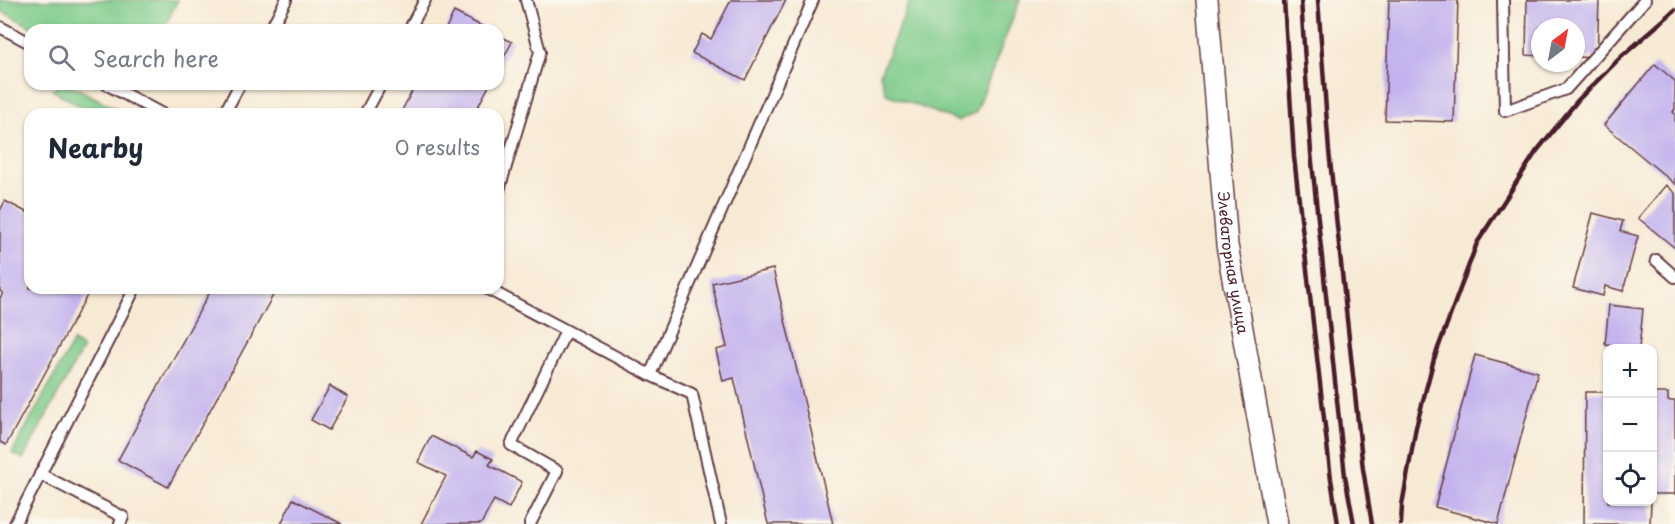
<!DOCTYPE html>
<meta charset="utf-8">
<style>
:root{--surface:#fff;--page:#f2f2f3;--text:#1f2937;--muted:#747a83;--line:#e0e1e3}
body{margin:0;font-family:"Playpen Sans",sans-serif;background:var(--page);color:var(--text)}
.controls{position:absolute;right:18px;bottom:18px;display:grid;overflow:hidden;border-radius:12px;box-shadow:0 2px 4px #0004}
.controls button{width:54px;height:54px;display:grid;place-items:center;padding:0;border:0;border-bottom:2px solid var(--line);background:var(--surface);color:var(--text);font:30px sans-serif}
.compass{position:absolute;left:1531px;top:18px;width:54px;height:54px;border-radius:50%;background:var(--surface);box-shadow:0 2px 4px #0004;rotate:32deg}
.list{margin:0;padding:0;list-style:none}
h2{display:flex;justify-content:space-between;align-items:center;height:78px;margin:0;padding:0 24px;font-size:26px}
h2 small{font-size:20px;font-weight:400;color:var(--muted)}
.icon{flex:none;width:33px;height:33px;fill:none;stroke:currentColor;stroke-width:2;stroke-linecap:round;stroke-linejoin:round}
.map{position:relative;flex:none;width:1675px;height:524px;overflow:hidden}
.search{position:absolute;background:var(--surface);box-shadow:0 2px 4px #0004;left:24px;top:24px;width:480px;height:66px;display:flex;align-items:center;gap:15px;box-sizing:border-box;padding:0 21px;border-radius:18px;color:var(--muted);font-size:22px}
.panel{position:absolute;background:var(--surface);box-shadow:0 2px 4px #0004;left:24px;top:108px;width:480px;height:186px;border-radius:18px}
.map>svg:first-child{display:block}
.green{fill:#7bca8a;stroke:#62745a;stroke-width:1.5}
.building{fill:#c3b2ee}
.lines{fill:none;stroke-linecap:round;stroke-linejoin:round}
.lane-casing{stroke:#643d44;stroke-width:14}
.street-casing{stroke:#643d44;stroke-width:24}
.lane{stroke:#fff;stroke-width:10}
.street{stroke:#fff;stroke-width:21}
.rail{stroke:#4a1f2b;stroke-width:4.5}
.labels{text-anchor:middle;stroke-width:5;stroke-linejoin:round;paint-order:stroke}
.street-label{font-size:15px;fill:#4a1f2b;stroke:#fbf7ec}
</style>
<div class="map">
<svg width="1675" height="524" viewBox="0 0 1675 524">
<rect width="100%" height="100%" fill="#fbf7ec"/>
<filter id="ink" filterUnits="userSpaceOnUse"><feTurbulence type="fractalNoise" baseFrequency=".0167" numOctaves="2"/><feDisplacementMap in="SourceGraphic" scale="12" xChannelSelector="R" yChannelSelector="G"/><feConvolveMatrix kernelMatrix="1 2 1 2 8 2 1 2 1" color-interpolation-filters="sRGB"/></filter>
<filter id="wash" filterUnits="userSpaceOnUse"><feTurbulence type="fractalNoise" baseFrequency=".008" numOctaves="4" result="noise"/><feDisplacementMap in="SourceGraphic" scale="24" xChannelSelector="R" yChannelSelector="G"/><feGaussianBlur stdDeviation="1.35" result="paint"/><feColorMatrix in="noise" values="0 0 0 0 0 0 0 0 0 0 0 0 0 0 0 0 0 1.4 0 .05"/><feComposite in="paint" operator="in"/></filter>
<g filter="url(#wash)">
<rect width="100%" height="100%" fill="#f7ead5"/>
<g class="green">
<path d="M0,0H178L163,30H37L0,10Z"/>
<path d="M910,0H1020L976,112L958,121L886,94L880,74Z"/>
<path d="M61,84H69L126,114H90L87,110L52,90Z"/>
<path d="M73,342L83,348L23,459L12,453Z"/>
</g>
<g id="blocks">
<g class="building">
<path d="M731,0H786L745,80L692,53L702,34L711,39Z"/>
<path d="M1389,0H1458L1454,122L1385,120Z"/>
<path d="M1527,0H1599L1597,58L1576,57V27H1540V56L1526,55Z"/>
<path d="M454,12L489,30H445Z"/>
<path d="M498,35L512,42L498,68Z"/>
<path d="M1655,64L1675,81V109L1673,112L1675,114V184L1604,125Z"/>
<path d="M416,84H490L474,114H400Z"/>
<path d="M1666,185L1675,193V248L1638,218Z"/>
<path d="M5,201L30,214V288H91L6,445L0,442V298L3,293L0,291V211Z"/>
<path d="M1593,213L1623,221L1620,231L1638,236L1623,291L1605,286L1603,296L1573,288Z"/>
<path d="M773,269L833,524H768L734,378L723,381L716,350L727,347L712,283Z"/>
<path d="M212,288H277L168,487L118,460Z"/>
<path d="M1609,305L1643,309L1639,348L1605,344Z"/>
<path d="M1475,355L1538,372L1498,524L1435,507Z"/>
<path d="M330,386L348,397L329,430L311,420Z"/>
<path d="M1585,392H1608V502H1651L1650,524H1584Z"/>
<path d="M1652,393H1668V401H1675V494H1652Z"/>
<path d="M431,436L473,457L477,451L493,459L489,465L522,482L509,508L494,500L481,524H421L446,476L418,462Z"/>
<path d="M293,499L342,524H281Z"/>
</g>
</g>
</g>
<g filter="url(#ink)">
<use href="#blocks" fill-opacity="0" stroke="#643d44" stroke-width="1.5"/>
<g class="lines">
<defs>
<g id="lane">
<path d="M1503,0L1505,111L1566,89L1645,0"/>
<path d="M0,27L30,43"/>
<path d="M270,30L286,0"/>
<path d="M409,30L425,0"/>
<path d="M106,84L162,114"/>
<path d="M224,114L240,84"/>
<path d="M365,114L381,84"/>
<path d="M498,193L540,52L526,0"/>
<path d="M1656,260L1675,277"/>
<path d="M486,288L650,375L813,0"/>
<path d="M650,375L692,394L721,524"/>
<path d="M40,474L123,517L120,524"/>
<path d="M15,524L135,288"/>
<path d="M530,524L557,471L511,445L566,331"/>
</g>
<g id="street">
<path id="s1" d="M1207,0L1227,245L1277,524"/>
</g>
</defs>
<use href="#lane" class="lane-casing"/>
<use href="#street" class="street-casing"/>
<use href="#lane" class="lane"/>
<use href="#street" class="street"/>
<g class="rail">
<path d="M1284,0L1294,157L1331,479L1338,524"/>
<path d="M1301,0L1311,153L1345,476L1354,524"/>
<path d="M1318,0L1329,151L1363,469L1372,524"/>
<path d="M1401,524L1402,505L1416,427L1434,359L1477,243L1536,152L1578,100L1620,58L1675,10"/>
</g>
</g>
</g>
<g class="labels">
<g class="street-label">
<text dy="5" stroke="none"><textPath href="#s1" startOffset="264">Элеваторная улица</textPath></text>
</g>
</g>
</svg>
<div class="controls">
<button>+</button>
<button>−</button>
<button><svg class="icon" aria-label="locate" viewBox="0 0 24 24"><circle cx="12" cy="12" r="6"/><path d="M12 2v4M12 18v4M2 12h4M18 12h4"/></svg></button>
</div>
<svg class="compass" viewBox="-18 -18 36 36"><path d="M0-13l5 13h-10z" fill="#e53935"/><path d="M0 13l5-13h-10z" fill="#747a83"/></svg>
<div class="search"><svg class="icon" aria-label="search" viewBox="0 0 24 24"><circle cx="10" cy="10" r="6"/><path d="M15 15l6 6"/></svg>Search here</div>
<section class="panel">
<h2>Nearby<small>0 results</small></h2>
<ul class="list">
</ul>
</section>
</div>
